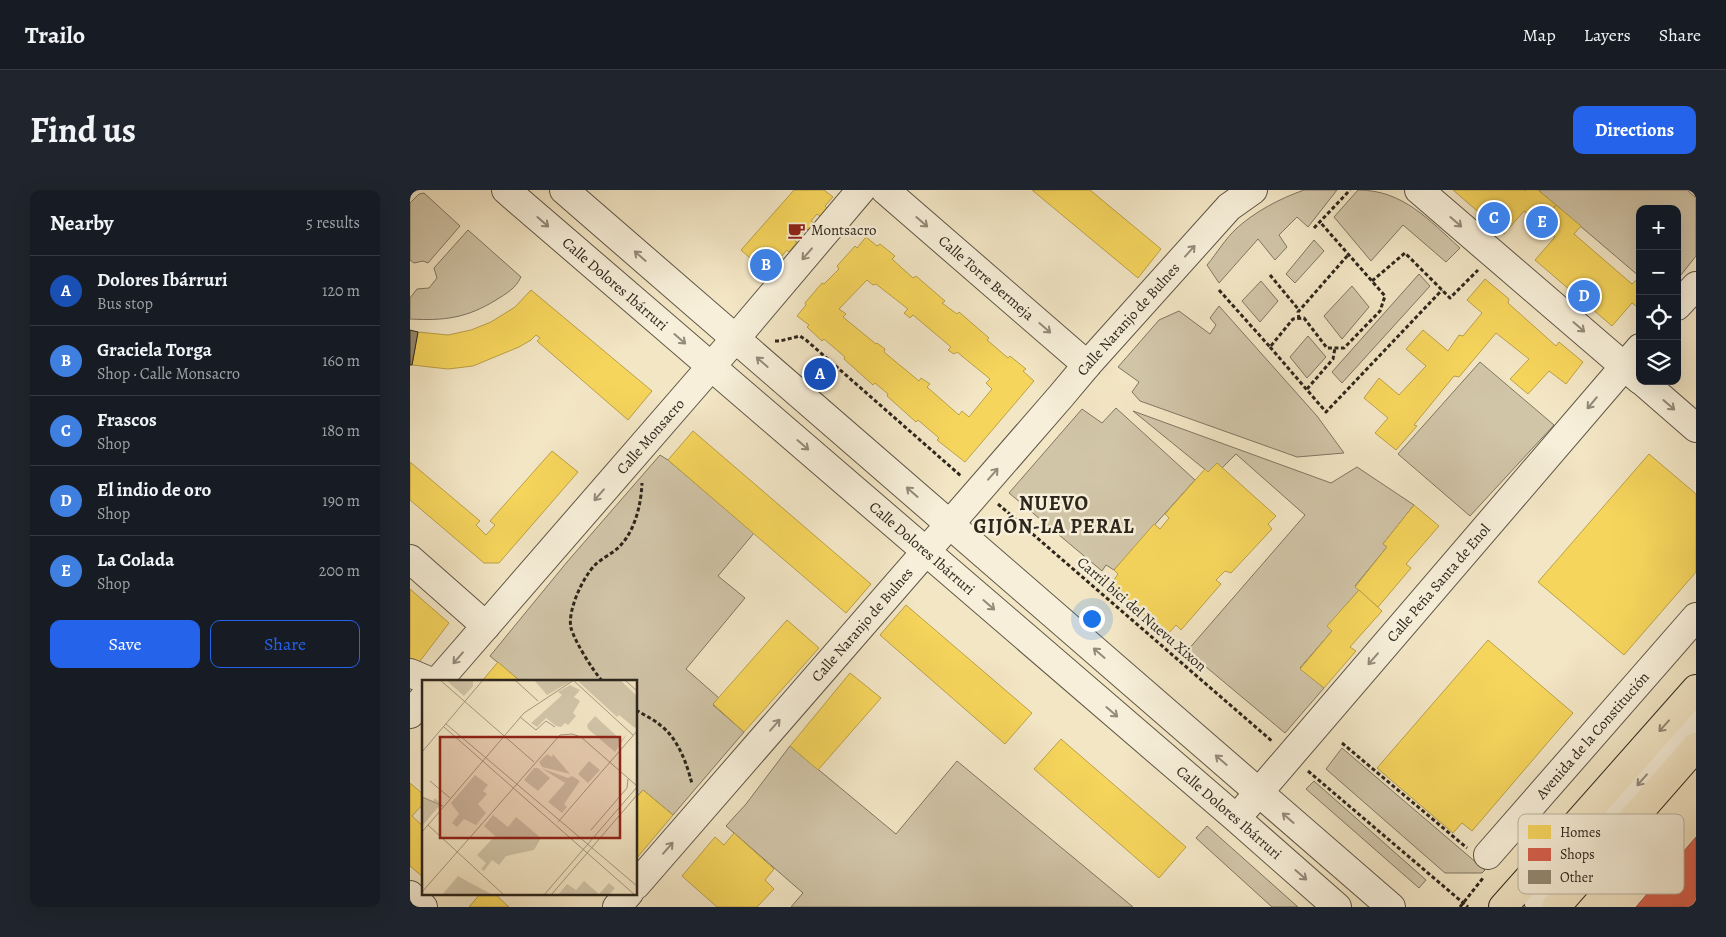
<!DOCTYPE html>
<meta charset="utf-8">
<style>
:root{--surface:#171b24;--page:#20242c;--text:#f1f3f6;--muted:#9ea1a6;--line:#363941;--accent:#2563eb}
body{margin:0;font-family:Alegreya,serif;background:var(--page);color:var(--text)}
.controls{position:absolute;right:15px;top:15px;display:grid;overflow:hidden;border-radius:10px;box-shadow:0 5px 20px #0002}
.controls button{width:45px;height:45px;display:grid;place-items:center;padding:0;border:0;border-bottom:1px solid var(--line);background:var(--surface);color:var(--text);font:25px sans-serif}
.you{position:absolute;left:681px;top:428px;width:18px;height:18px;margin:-12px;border:4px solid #fff;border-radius:50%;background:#1a73e8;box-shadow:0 0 0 8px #1a73e833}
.badge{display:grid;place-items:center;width:32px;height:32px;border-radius:50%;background:var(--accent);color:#fff;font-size:16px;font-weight:700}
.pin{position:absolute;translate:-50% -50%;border:2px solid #fff;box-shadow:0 1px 5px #0006}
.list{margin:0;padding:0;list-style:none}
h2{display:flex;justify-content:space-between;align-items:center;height:65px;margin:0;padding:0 20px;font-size:21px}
h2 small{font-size:16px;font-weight:400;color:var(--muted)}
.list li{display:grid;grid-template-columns:32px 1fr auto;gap:15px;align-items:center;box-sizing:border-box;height:70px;padding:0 20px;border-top:1px solid var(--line)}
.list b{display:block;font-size:19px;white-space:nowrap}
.list p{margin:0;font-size:16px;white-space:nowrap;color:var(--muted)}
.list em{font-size:16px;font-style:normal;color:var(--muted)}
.actions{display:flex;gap:10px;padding:15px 20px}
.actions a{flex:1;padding:11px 0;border:1px solid var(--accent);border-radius:10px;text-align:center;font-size:18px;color:var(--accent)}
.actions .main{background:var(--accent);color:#fff}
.icon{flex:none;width:28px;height:28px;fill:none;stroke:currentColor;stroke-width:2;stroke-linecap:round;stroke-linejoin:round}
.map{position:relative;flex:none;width:1286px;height:717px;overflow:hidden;border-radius:10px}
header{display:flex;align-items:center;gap:30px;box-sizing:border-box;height:70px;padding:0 25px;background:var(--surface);border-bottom:1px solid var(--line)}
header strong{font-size:24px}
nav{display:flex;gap:28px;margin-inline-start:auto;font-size:18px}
.intro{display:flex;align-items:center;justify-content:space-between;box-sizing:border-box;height:120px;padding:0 30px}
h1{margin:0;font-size:35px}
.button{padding:12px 22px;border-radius:10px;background:var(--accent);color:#fff;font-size:18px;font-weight:700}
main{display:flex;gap:30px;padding:0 30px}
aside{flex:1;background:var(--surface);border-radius:10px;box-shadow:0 5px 20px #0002}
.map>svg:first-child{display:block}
.green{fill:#d1c5a8;stroke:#7f7662}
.homes{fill:#f6d55c;stroke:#baa049;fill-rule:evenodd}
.shops{fill:#d6604d;stroke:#a34f3e}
.building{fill:#948a74;stroke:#2d261c}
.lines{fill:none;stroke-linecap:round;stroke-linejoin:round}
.minor-casing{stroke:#5e5646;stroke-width:30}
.major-casing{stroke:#2d261c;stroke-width:30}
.path{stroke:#2d261c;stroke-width:3;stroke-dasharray:4 2.5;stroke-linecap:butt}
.minor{stroke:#f7efd9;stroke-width:28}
.major{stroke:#f3e6c5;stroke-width:28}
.oneway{stroke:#928a7a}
.oneway2{stroke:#908670}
.labels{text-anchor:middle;stroke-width:5;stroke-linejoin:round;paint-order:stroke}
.poi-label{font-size:15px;fill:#2d261c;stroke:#f7efd9;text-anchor:start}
.street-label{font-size:15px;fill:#2d261c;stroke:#f7efd9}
.district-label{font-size:20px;font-weight:bold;letter-spacing:1px;fill:#2d261c;stroke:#f7efd9}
.inset-road{fill:none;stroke:#a49981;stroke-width:1}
.view{fill:#8f2418;fill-opacity:0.15;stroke:#8f2418;stroke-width:2.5}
.inset-edge{fill:none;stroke:#2d261c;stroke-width:2.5}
.key{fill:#f7efd9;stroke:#bab3a0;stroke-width:1}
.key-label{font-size:14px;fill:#2d261c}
</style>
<header>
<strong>Trailo</strong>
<nav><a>Map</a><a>Layers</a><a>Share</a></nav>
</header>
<div class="intro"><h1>Find us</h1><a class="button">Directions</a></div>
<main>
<aside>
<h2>Nearby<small>5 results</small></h2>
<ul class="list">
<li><span class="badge" style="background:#1a4fb4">A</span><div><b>Dolores Ibárruri</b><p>Bus stop</p></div><em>120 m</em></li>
<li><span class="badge" style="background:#3f7fe0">B</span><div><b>Graciela Torga</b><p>Shop · Calle Monsacro</p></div><em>160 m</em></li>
<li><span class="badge" style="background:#3f7fe0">C</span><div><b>Frascos</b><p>Shop</p></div><em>180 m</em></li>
<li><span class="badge" style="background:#3f7fe0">D</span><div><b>El indio de oro</b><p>Shop</p></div><em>190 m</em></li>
<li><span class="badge" style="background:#3f7fe0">E</span><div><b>La Colada</b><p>Shop</p></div><em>200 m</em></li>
</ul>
<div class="actions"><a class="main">Save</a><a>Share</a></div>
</aside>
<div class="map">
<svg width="1286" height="717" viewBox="0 0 1286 717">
<rect width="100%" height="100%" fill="#f3e6c5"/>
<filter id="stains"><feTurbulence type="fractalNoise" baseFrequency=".004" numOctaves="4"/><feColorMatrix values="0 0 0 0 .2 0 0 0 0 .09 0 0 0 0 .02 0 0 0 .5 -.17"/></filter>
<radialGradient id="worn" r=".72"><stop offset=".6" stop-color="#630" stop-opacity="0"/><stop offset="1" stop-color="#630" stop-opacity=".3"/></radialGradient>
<g class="green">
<path d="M894,0H927L898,37L887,27L869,45L877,57L865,70L848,49L809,93L797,75C807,63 815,49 827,38C846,21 869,9 894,0Z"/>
<path d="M948,0C993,0 1019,30 1050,58L1036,72L993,35L961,71L924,27Z"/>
<path d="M1128,0H1277L1286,8V66L1267,90V19H1230V87Z"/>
<path d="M14,3L50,36L18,73L13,71L4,73L0,70V13L9,4Z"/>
<path d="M58,40L111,87C105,99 97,103 86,110C57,128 34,131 0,129V108L7,99L19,98L27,88L24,78Z"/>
<path d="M904,50L914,61L885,93L876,84Z"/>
<path d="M1009,84L1020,96L932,193L922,182Z"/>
<path d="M851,91L868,111L850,132L832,111Z"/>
<path d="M942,96L959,117L932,149L914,126Z"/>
<path d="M809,116L907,226L934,263L887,267L730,211L722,202L729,192L708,177L749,130L769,121L800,144L806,135L800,128Z"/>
<path d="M898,146L916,167L897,188L880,167Z"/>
<path d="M1070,172L1144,235L1060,326L988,264Z"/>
<path d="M706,218L785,290L704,380L696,375L692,381L599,303L672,219L692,233Z"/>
<path d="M723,221L921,293L947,277L1004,315L973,354L977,357L945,396L949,400L918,436L922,441L890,478L914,498L875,543L777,461L895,325L826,264L812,278L807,273L798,282Z"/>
<path d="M250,265L258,270L344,343L308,386L335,408L276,479L309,508L303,515L334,542L263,625L233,600L226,608V491H110L80,466L157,372Z"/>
<path d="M380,556L486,644L547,571L723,717H381L393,703L316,636L336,614Z"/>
<path d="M932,558L1075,680L1072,683H1035L916,579Z"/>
<path d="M904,591L1016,690L1009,698L896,599Z"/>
<path d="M797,636L888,717H862L786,648Z"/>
</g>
<g class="homes">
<path d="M384,0H414L423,7L415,16L417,18L410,26L407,24L401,31L404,33L398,40L396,38L385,51L387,52L379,62L377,60L371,67L373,68L367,75L365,73L357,83L331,60Z"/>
<path d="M622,0H680L751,59L728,88Z"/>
<path d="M1043,0H1114L1115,1L1116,0H1128L1146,15L1130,34L1114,21L1094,44Z"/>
<path d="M1146,15L1171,36L1164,44L1222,94L1230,87V119L1222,113L1202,136L1125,70L1145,47L1130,34Z"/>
<path d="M456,47L467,56L470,54L485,66L482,69L503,88L506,86L535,111L532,113L547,124L549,122L579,148L577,150L598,168L600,166L616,179L613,181L624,191L555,272L527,250L529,248L508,230L506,232L477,206L478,204L465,193L463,195L434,169L435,167L414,149L412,151L397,137L399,135L387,126L396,115L395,113L412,93L414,94L429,79L427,76L445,56L447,58ZM457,90L463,95L466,94L498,119L494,123L500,128L503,125L541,157L538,160L544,164L547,162L580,189L576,193L582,199L559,227L552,221L549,225L517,197L520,194L511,188L509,191L474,162L475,159L467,153L466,154L433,127L436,124L429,119Z"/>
<path d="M1075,89L1099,109L1098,113L1146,156L1149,152L1173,172L1156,194L1139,181L1118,204L1100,189L1119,169L1086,143L1049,187L1044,186L1004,235L1007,236L986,260L965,243L978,228L954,208L969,188L989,205L1016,176L996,159L1013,140L1038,161L1049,145L1053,146L1072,123L1057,110Z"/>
<path d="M121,100L242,201L218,230L127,151L130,148L126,145L121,150L109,157L63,176L38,179L2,175L8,142L38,145L61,140L81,132L105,117Z"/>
<path d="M283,241L461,394L436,423L258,270Z"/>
<path d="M142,261L168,282L89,373H74L0,310V272L70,331L66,335L76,345L85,335L80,331Z"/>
<path d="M1239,264L1286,304V382L1214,465L1128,392Z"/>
<path d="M807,273L866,326L858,334L862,339L821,383L815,381L806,390L811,394L771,440L766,435L757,445L701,394L708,384L704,380L744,334L750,339L759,328L755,324L795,279L798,282Z"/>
<path d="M1004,315L1029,336L996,374L1001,378L968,417L945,397L977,357L973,354Z"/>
<path d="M0,399L39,433L7,475L0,469Z"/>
<path d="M949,400L972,421L940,457L946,461L914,498L890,479L922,441L917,436Z"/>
<path d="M496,415L622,523L595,554L470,445Z"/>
<path d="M377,430L409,458L334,542L303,514Z"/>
<path d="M1078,450L1163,523L1062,641L1052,633L1043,643L967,578Z"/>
<path d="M88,472L110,491H72Z"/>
<path d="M440,483L471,508L408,580L380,556Z"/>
<path d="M651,549L776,657L749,688L624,579Z"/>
<path d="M0,593L14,605V613L2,626L14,637V688L0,676Z"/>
<path d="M233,600L263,625L226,669V608Z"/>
<path d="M324,643L364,679L355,690L364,699L347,717H307L272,686L305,647L314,655Z"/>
<path d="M71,703H84L99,717H59Z"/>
</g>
<path class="shops" d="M1286,647V717H1226Z"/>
<path class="building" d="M0,140L8,142L2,175H0Z"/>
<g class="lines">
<defs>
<g id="minor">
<path id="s1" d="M96,0L827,629L927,717"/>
<path d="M154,0L981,717"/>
<path id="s2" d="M475,0L677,175"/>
<path d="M1009,0L1230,190"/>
<path d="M1267,116L1286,96"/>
<path d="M1232,191L1286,238"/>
<path d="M0,369L76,436"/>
<path d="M0,483L19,491"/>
<path id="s3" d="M28,491L325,149L451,0"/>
<path d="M0,524L14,508"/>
<path id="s4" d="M837,616L1230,158"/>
<path id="s5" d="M1078,665L1286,427"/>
<path id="s6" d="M226,695L651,206L677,175L819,17L843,0"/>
<path d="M0,705L13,717"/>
<path d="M1128,710L1286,526"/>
<path d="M207,717L219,703"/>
</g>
<g id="major">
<path d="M1093,717L1286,499"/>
<path d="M1146,717L1286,557"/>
</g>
</defs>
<use href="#minor" class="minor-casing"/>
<use href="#major" class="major-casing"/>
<g class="path">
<path d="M904,38L940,0"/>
<path d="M860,85L889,120"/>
<path d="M962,91L995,63L1040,108L1068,80"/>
<path d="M809,100L860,157L883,129L894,128L917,158H934L970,121L975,106L910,32"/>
<path d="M889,129L888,122L938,65"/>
<path d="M365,151H370L390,146L396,150L551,286"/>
<path d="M860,157L916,222L1032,100"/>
<path d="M897,199L923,169L925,158"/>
<path d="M588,314L863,552"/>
<path d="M192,491C182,479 165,452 161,438C157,421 173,387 185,375C192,368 202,364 209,357C225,341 231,315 232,293"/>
<path d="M226,520C234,525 243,529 250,535C268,548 277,574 282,594"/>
<path d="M932,553L1057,658"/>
<path d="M898,581L1058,717"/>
<path d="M1050,717L1073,688"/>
</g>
<use href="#minor" class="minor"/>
<use href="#major" class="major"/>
</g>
<defs><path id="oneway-shaft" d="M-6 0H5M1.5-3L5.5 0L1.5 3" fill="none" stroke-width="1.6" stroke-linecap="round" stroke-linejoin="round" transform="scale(1.25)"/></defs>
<g class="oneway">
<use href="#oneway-shaft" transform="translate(133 32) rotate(41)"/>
<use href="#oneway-shaft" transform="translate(512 32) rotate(41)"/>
<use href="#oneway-shaft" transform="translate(1046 32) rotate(41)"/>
<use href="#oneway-shaft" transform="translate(780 61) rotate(-48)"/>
<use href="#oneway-shaft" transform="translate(397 64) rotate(131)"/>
<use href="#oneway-shaft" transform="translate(230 66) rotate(-139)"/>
<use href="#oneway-shaft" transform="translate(1169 137) rotate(41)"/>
<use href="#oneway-shaft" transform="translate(635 138) rotate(41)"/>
<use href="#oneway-shaft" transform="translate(270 149) rotate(41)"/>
<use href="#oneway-shaft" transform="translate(352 172) rotate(-139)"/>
<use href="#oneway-shaft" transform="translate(1182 213) rotate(130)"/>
<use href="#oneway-shaft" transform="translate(1259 215) rotate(41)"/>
<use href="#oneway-shaft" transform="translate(393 255) rotate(41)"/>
<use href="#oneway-shaft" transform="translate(583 284) rotate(-49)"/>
<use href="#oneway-shaft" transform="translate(502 302) rotate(-139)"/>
<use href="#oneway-shaft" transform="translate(189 305) rotate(131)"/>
<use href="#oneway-shaft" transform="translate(579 415) rotate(41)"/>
<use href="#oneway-shaft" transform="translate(689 463) rotate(-139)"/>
<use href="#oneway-shaft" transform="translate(48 468) rotate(131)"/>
<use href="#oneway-shaft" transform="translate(963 469) rotate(131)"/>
<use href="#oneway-shaft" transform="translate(702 522) rotate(41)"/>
<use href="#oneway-shaft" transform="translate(365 535) rotate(-49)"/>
<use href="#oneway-shaft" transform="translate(811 570) rotate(-139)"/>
<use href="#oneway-shaft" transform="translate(1232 590) rotate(131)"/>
<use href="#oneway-shaft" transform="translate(878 628) rotate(-139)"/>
<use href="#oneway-shaft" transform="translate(258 658) rotate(-49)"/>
<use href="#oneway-shaft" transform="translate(891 685) rotate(41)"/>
</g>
<use class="oneway2" href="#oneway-shaft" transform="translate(1254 536) rotate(132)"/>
<defs>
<symbol id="cafe-bare" viewBox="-9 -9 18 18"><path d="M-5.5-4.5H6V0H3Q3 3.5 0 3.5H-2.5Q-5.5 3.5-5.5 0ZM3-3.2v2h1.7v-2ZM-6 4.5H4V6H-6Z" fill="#8f2418" stroke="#f7efd9" stroke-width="2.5" paint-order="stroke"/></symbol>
</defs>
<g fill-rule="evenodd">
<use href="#cafe-bare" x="374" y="28" width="25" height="25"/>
</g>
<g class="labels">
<g class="poi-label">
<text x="401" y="45">Montsacro</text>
</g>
<g class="street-label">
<text dy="5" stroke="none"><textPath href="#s2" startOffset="134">Calle Torre Bermeja</textPath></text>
<text dy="5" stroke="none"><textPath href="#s1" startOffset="144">Calle Dolores Ibárruri</textPath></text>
<text dy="5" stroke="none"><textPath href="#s6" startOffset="750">Calle Naranjo de Bulnes</textPath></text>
<text dy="5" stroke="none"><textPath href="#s3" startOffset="324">Calle Monsacro</textPath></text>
<text dy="5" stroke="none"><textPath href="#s1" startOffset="549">Calle Dolores Ibárruri</textPath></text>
<text dy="5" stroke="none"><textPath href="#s4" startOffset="294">Calle Peña Santa de Enol</textPath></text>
<text transform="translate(732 424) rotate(41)" y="5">Carril bici del Nuevu Xixon</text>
<text dy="5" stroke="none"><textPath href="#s6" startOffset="345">Calle Naranjo de Bulnes</textPath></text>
<text dy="5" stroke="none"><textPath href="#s5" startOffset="159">Avenida de la Constitución</textPath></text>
<text dy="5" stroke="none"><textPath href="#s1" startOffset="954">Calle Dolores Ibárruri</textPath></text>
</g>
<g class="district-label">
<text x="644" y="320">NUEVO<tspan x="644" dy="23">GIJÓN-LA PERAL</tspan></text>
</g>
</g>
<g transform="translate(12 490)">
<rect width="215" height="215" fill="#f3e6c5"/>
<path d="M24,0H51V6L42,16ZM112,0H151L125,15ZM159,0H198L215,16V46L213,48L197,35L195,37L157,2ZM148,5L158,10L152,17L158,21L151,33L154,36L146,45L143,43L139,47L134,46L124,38L115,47L109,43L137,18L140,15L136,12ZM173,36L199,60L205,54L193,72L166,49L165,45ZM125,74L130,77L131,74L148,94L120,87L117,82ZM167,81L178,90L166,103L156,94ZM112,88H116L128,98L116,111L102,100ZM119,88L146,98L150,96L158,101L142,124L145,127L140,133L126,122L143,103ZM53,95L66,105L61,111L65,114L56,124L64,133L54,145L42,139L35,147L30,143L37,134L29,123ZM0,116L11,121L13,118L19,124L0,146ZM71,135L86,147L94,137L119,158L112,170L84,176L77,185L70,180L62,191L59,189L64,183L55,175L73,156L62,146ZM36,196L52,205L71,215H20ZM162,201L177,214L187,203L193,208L187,215H136L145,204L154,210Z" fill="#d1c5a8"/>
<path class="inset-road" d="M18,0L112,82M93,0L116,21M151,0L211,55M203,0L215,11M98,37L114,50L124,41L133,47M24,44L215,206M22,47L213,215M0,72L61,0M8,101L28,118M0,117L21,126M136,142L215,51M6,145L82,215M169,150L205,108L206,99M0,152L102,33L152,0M0,212L138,55L150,54L159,57L215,106M122,215L215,107M129,215L215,115"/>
<path class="view" d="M18,57H198V158H18Z"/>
<rect width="215" height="215" class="inset-edge"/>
</g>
<rect x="1108" y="624" width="166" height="80" rx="8" class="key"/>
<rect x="1118" y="635" width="23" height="14" fill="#f6d55c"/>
<rect x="1118" y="658" width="23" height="13" fill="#d6604d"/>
<rect x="1118" y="680" width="23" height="14" fill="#948a74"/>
<g class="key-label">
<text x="1150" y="647">Homes</text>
<text x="1150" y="669">Shops</text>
<text x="1150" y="692">Other</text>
</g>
<rect width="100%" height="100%" filter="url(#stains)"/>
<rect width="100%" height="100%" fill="url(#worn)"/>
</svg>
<div class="controls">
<button>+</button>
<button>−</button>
<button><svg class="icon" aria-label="locate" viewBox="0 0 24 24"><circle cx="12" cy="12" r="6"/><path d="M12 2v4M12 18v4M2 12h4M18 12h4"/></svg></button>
<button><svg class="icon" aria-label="layers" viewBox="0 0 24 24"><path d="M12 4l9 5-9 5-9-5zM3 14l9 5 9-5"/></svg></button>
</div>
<div class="you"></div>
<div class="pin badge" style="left:410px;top:184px;background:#1a4fb4">A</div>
<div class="pin badge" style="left:356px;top:75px;background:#3f7fe0">B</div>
<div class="pin badge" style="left:1084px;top:28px;background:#3f7fe0">C</div>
<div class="pin badge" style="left:1174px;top:106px;background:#3f7fe0">D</div>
<div class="pin badge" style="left:1132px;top:32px;background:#3f7fe0">E</div>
</div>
</main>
